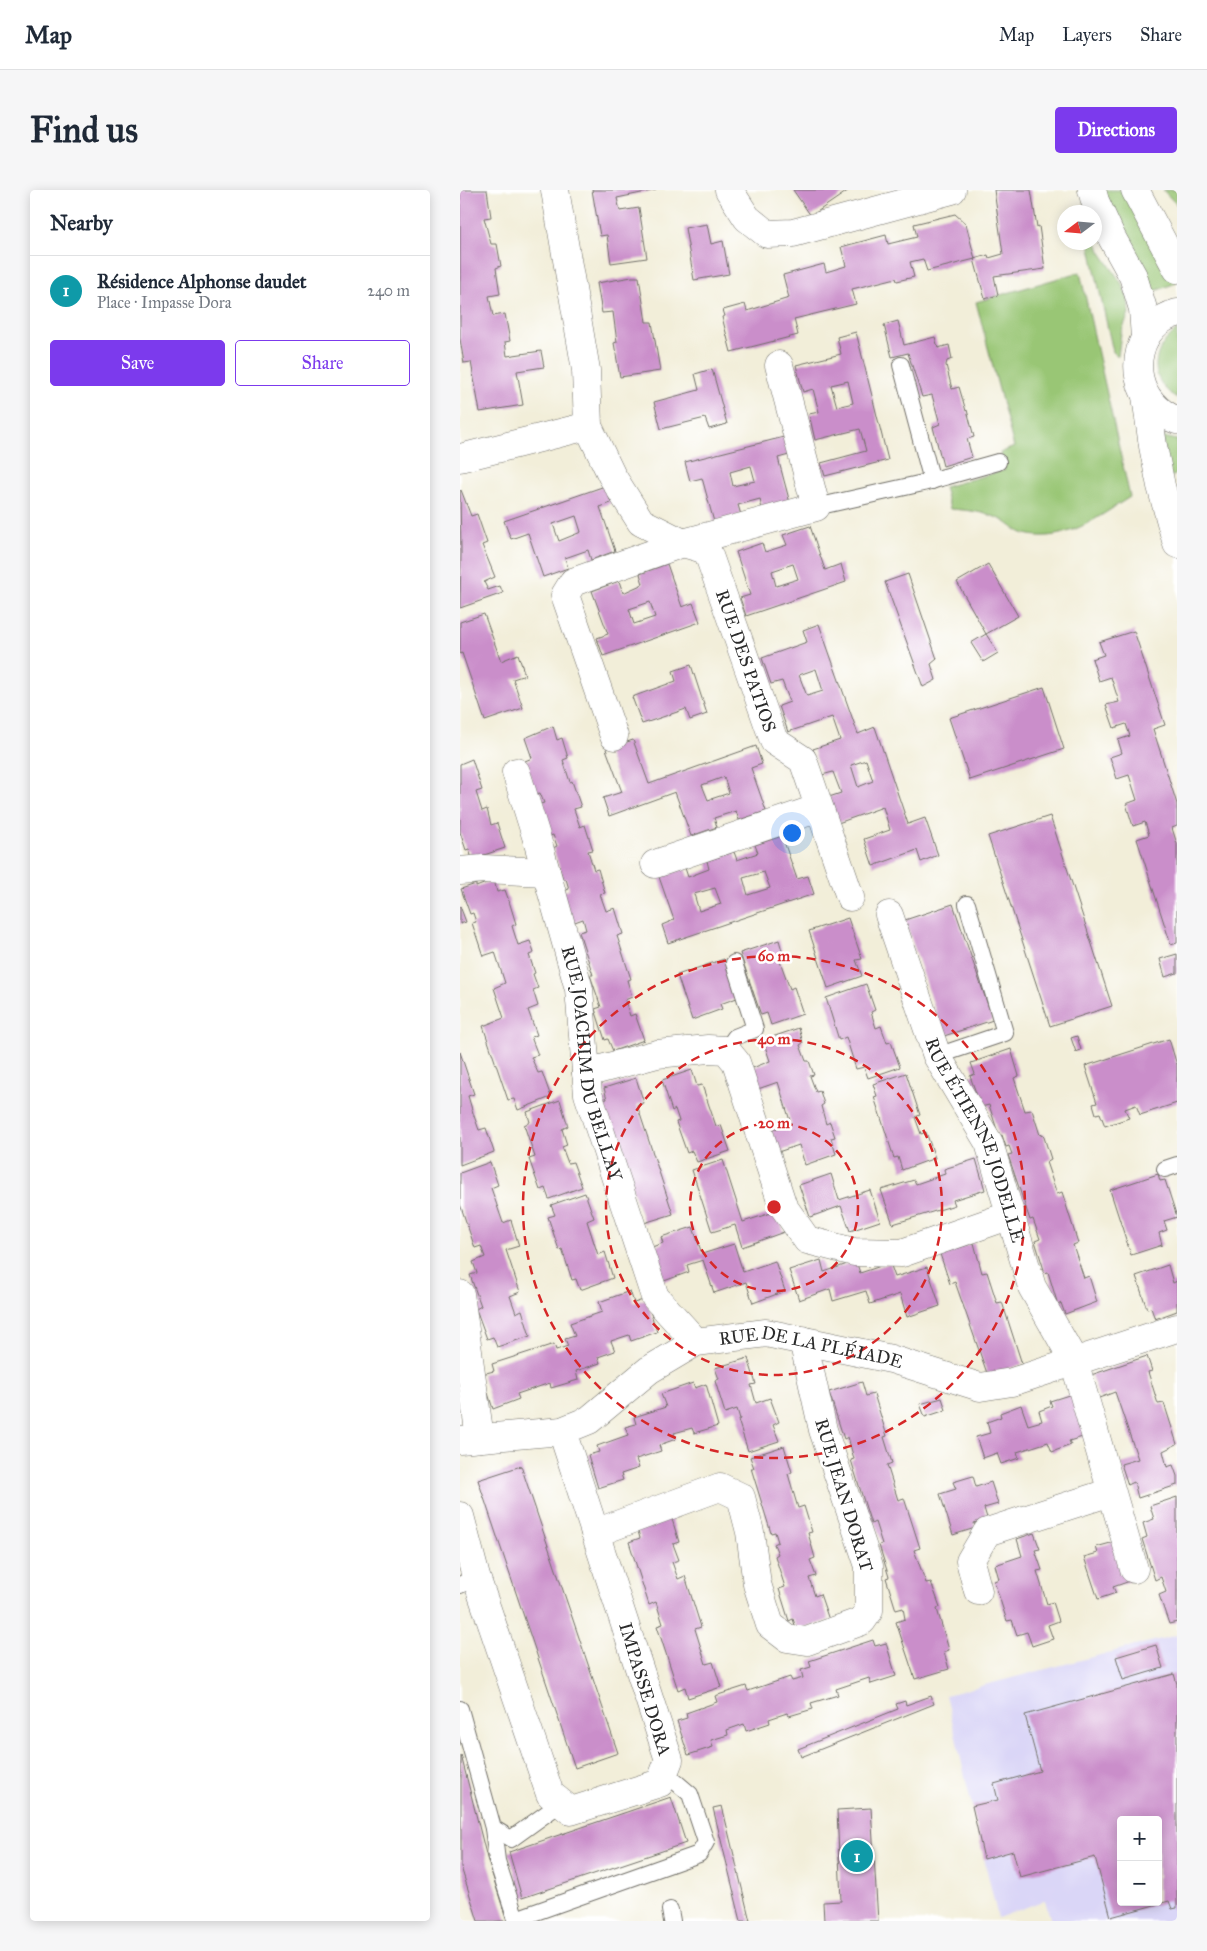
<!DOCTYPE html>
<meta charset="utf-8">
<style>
:root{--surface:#fff;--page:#f6f6f7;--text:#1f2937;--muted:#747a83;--line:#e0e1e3;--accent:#7c3aed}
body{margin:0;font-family:"IM FELL Great Primer",serif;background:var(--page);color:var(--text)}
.controls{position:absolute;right:15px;bottom:15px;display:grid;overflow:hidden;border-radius:5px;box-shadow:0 2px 12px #0003}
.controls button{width:45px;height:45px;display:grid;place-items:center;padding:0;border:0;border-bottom:1px solid var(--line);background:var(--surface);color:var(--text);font:25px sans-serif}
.compass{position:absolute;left:597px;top:15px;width:45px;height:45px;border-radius:50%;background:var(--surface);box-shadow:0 2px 12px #0003;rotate:254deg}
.you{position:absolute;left:331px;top:642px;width:18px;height:18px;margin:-12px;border:4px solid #fff;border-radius:50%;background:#1a73e8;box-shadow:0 0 0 8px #1a73e833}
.badge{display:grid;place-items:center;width:32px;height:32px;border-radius:50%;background:var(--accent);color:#fff;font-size:16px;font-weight:700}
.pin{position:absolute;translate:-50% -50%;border:2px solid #fff;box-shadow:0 1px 5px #0006}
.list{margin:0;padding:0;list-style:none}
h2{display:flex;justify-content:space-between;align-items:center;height:65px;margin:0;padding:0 20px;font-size:21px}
h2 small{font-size:16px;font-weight:400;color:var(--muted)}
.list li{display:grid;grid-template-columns:32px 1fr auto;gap:15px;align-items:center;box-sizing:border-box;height:70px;padding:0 20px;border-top:1px solid var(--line)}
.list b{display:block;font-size:19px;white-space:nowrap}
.list p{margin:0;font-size:16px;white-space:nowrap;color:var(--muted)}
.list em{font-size:16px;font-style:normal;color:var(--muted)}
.actions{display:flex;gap:10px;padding:15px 20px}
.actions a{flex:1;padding:11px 0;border:1px solid var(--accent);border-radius:5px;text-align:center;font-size:18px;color:var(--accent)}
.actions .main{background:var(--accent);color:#fff}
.map{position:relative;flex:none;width:717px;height:1731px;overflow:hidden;border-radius:5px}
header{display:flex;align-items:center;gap:30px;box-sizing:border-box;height:70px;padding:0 25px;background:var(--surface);border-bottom:1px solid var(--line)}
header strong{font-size:24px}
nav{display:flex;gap:28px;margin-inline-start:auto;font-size:18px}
.intro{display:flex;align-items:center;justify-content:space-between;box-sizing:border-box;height:120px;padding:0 30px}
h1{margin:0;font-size:35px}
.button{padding:12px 22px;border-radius:5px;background:var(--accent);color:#fff;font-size:18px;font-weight:700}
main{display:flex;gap:30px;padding:0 30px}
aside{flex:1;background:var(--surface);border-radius:5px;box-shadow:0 2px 12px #0003}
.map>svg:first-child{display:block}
.built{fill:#dad6f7;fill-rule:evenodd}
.green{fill:#99c674;stroke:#627850}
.building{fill:#ca8eca;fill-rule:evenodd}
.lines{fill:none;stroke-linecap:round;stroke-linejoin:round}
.lane-casing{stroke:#716f68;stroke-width:18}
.street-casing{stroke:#716f68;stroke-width:29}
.secondary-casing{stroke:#716f68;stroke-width:29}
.lane{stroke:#fff;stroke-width:16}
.street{stroke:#fff;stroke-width:28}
.secondary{stroke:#fff;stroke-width:28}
.ring{fill:none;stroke:#d62828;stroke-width:2.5;stroke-dasharray:9 6}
.labels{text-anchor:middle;stroke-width:5;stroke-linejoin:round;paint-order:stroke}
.street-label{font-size:18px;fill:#2b2b2b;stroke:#fff}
.centre{fill:#d62828;stroke:#fff;stroke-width:2.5}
.ring-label{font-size:15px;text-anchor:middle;font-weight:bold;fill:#d62828;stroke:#fff;stroke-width:5;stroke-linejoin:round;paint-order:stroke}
</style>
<header>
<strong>Map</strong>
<nav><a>Map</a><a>Layers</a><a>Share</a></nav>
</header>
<div class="intro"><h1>Find us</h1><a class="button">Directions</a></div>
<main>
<aside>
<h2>Nearby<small></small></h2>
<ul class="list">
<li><span class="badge" style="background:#0f9aa8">1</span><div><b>Résidence Alphonse daudet</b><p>Place · Impasse Dora</p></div><em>240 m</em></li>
</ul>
<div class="actions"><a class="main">Save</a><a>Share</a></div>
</aside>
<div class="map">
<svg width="717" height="1731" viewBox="0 0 717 1731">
<rect width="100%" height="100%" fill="#fff"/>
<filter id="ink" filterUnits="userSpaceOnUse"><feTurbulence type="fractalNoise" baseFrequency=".02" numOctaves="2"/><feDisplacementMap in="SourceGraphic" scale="10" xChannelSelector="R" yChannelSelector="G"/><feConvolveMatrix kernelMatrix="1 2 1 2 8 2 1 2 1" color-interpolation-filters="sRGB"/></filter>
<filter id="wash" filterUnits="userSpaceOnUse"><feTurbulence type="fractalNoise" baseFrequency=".0096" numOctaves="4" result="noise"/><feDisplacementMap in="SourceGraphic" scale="20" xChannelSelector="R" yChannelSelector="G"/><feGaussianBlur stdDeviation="1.12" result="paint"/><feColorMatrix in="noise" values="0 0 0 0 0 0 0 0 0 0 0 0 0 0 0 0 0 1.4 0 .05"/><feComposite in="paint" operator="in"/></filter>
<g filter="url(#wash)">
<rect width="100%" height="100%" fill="#f2eed9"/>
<path class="built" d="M717,1445V1731H591L585,1710L538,1728L486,1505ZM661,1630H698V1712H661Z"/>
<g class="green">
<path d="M643,0H664L716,93L690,103Z"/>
<path d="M703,0H717V15L715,13Z"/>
<path d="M635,46L640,61L662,94L668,109L669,123L661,143L658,166L653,162L629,53L634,52Z"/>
<path d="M620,82L670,307C638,327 605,354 565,344C557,342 549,334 542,330C526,322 507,320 490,319L484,297L545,280L540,263L554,257L516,112Z"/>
<path d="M717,140V208C687,190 691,159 717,140Z"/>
<path d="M703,247L717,250V284L708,288Z"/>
</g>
<g id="blocks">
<g class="building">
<path d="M0,0H27L31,27L24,28L31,54H37L41,76L36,78L40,104L29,106L33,126L45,124L50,151L45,152L47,166L81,161L84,177L57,181L63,215L20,222L11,172L4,173L0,149Z"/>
<path d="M132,0H196L157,8L160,21L179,18L187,68L151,73L147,45L140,46Z"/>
<path d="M333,0H389L351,26Z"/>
<path d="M534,0H571L577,37L579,36L585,79L534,86L538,105L525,109L514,69L528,65L529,68L543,64Z"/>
<path d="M495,24L506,34L515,69L467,81L463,69L450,72L454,87L437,91L436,88L392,99L396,114L334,129L338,145L271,162L262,127L265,126L263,120L285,114L287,121L329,108L323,85L364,74L366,82L386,76L381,57L426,45L428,54L457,47L454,34Z"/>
<path d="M247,34L251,54L263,51L269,84L234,90L225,38Z"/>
<path d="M172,87H179L186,132H192L200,181L160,187L154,153L157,152L153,122L142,123L137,93Z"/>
<path d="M438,131L444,155L475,147L478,158L489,155L492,169L487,171L486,175L492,199L499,197L506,221L507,220L514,247L507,249L512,267L483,276L473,237L480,234L472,205L462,207L448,163L432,167L424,135Z"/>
<path d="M396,142L428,270L365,286L361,273L406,261L400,239L355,250L349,224L359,222L353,199L343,202L336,175L381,164L377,147ZM388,191L393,213L377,217L371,195Z"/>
<path d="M252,179L267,234L249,239L245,228L201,239L194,212L239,200L235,184Z"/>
<path d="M324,247L329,265L318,268L330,313L302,320L300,309L278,315L281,325L254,332L242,288L230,291L225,272ZM291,276L295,291L273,296L270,282Z"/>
<path d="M145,296L151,313L140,317L155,361L131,370L128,360L105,368L108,378L83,387L68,343L51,349L44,331ZM116,326L121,342L99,351L93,334Z"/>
<path d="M1,300L11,326L17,324L27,353L22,355L35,387L24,392L28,400L40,396L43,403L0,418L1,363L0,301Z"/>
<path d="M350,336L365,380L381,374L386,392L286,426L280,408L290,405L276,362L302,353L305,362L327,355L323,345ZM333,374L338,389L316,396L312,381Z"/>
<path d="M207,374L222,417L233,413L240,432L143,466L137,448L148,444L132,401L159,391L163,403L183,394L180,384ZM190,412L195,427L174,434L169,419Z"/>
<path d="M528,374L558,426L526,444L497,392Z"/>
<path d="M448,384L477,469L471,474L476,490L463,497L425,392Z"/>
<path d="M24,424L41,471L58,464L65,485L53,489L63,518L25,531L2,463L0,464V432Z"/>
<path d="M359,434L398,544L415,537L448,634L465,628L478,665L461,672L457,660L413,676L404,649L430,640L423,617L378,633L369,607L381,603L373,582L362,585L353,559L380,550L372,527L328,542L319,516L330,512L322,491L311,494L302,468L347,452L343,440ZM356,479L363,501L347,506L339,485ZM406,570L413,591L398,597L391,575Z"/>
<path d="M674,441L705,535L693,539L717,614V636L712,638L717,654V753L711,755L677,649L689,645L685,632L673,636L666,614L677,610L669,585L657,589L650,567L662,563L658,550L670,546L666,534L654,538L646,515L659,512L651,487L639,491L632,469L644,465L639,452Z"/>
<path d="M526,444L538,463L523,472L511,453Z"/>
<path d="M231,475L247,524L230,530L226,519L182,534L172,507L216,491L213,481Z"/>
<path d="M584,497L604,559L510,590L489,528Z"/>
<path d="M93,536L97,550L102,548L108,568L103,570L110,592L112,591L121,617L114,619L120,637L125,635L133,660L128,661L134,680L138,679L145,703L140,704L146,721L155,718L163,744L157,746L171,789L167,790L172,807L165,810L170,826L175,824L184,850L153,861L148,849L145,850L135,819L141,817L130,785H133L119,742L126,740L123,729L112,733L102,702L109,699L106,689H103L93,658L97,656L93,645L90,646L80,614L84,613L80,603L76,604L65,571L72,568L65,548Z"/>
<path d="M173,550L189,594L296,556L302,574L291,578L306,621L279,630L276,621L254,628L257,637L231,646L215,602L149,626L143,608L162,602L146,559ZM264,587L269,603L248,610L242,595Z"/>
<path d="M12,569L22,600L16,602L22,621L27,619L31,635L37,633L45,658L12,669L9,659L6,660L0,642V574Z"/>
<path d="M590,626L652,816L590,836L528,646Z"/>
<path d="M322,646L337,689L348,686L354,704L208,753L202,735L214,730L199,687L225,678L228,687L249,679L247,671L274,662L277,670L298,663L295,655ZM304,682L310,698L288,705L283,688ZM255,698L261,714L239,721L234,704Z"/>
<path d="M34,690L37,702L45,700L49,711L56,734L52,736L58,755L70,751L74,763L69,765L75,783L73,784L78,798L73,800L78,816L68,820L77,845L71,847L78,865L71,867L78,883L82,882L91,907L58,920L54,909L48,910L23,836L44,828L34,798L45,793L35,762L23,766L12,733L16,732L13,723L10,724L1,699L16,694V697Z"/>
<path d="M493,714L533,830L484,846L445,730Z"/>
<path d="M0,716L6,732L0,734Z"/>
<path d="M388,728L402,769L396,770L402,786L368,798L349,741Z"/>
<path d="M319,750L323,764L318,766L330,799L334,797L343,824L311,835L307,823L301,825L280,763Z"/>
<path d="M717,764V783L705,787L700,769Z"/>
<path d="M264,769L277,808L260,814L262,819L232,830L217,785Z"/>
<path d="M406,794L415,820L411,822L416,838L421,836L427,853L431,852L440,877L408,888L404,877L396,879L386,847L379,850L366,808Z"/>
<path d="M339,838L343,853L340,855L346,871H349L354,885L350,886L356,902L360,901L364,914L361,916L366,934L370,932L375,947L371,948L376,964L345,975L339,955L318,962L311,940L331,934L318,892L298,899L290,879L310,871L303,850Z"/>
<path d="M617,846L621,860L616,862L611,848Z"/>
<path d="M709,849L717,875V913L680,925L676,915L665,919L669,928L645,936L640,923L636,924L633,914L637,913L625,876Z"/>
<path d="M551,859L559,886L554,888L565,921L572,920L580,945L583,944L591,969L586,972L597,1004L602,1002L618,1053L613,1055L624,1088L629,1086L637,1112L605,1124L601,1113L598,1115L588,1082L585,1083L575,1051L580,1049L573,1029L570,1030L548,965L552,964L549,956L546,957L542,945L539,946L529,915L521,917L510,886L515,884L511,873Z"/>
<path d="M0,862L14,904L8,906L13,923L19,940L26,938L34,962L0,975Z"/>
<path d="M232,880L237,896L242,895L256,936L261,935L270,961L237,972L232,961L227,963L216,932L219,931L215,919L212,921L202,890Z"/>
<path d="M446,883L460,925L455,927L461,944L466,942L475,968L442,980L438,967L434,968L424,937L414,907L417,906L413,894Z"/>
<path d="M176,888L184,913L177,915L213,1024L184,1033L142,910L147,909L144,898Z"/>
<path d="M100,910L108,936L102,939L107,955L102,957L108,973L113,972L122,997L89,1009L85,998L80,1000L69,969L75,967L64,935L70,932L67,922Z"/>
<path d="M516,969L525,1000L493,1010L495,1015L433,1034L421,1000L454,990L456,994L485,984L484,979Z"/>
<path d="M263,970L283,1032L317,1021L324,1042L282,1057L275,1035L252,1042L232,980Z"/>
<path d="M30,972L38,995L31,998L43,1033L51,1030L59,1056L46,1060L60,1102L50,1106L56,1123L62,1120L70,1146L37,1157L33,1147L27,1149L16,1119L21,1116L10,1085L17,1083L13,1072L25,1067L21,1056L15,1058L0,1014V983Z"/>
<path d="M371,984L379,1010L410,1000L420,1031L390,1041L381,1016L350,1027L339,995Z"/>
<path d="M698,984L700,991L705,990L717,1027L704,1031L707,1040L699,1043L702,1055L671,1065L650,1000Z"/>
<path d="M125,1003L134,1028L127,1031L138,1065L145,1062L153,1088L120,1100L116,1089L112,1090L102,1059L99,1060L88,1027L95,1025L91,1015Z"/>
<path d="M233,1037L242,1064L274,1054L283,1082L315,1071L325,1101L293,1113L286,1092L254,1103L243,1070L227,1075L229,1082L204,1091L192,1057L203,1053L201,1047Z"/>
<path d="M514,1053L522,1083L527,1082L537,1113L542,1112L562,1174L528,1186L495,1092L490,1094L480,1064Z"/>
<path d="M361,1070L364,1082L396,1071L400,1083L430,1073L435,1087L467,1077L480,1116L447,1127L440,1104L410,1114L406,1101L373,1111L370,1099L339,1110L329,1080Z"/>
<path d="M708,1075L713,1093L717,1091V1121L695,1129L691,1118L687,1119L676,1086Z"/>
<path d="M170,1101L174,1113L186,1109L197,1142L171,1151L169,1145L151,1151L155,1161L138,1167L140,1173L116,1181L118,1190L91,1198L90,1193L57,1204L59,1209L33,1219L22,1184L34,1181L32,1174L94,1154L96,1160L108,1156L105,1149L115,1146L110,1133L142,1122L139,1112Z"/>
<path d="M687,1166L692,1181L688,1182L698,1214L704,1213L717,1254L703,1261L707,1277L713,1275L717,1286V1295L678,1308L674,1292L668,1295L661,1274L678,1269L655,1202L639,1208L631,1185Z"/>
<path d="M288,1168L296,1194L291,1195L296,1213L310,1208L319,1232L313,1235L319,1251L288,1261L278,1230L280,1229L277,1219L265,1223L255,1191L259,1189L255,1178Z"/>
<path d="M402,1192L406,1206L414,1204L427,1246L424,1247L432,1273L427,1275L438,1310L444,1308L460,1358L454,1360L466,1393L471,1392L480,1417L477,1419L489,1460L484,1462L489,1479L455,1489L436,1432L445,1429L443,1418L436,1420L426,1388L429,1387L419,1355L422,1354L415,1332L411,1334L391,1270L394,1269L388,1247L384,1249L369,1202Z"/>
<path d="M233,1193L235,1198L246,1194L258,1236L234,1243L232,1238L214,1243L216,1249L199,1255L201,1261L176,1269L179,1278L161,1284L163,1290L138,1298L128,1265L139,1262L137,1256L168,1245L165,1237L176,1234L174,1227L206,1217L201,1204Z"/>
<path d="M612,1204L626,1246L609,1251L611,1255L592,1262L588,1252L557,1262L559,1268L541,1274L537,1263L523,1268L516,1247L530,1243L527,1232L541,1227L540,1223L561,1215L568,1235L582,1231L579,1221L592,1216L590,1211Z"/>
<path d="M482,1208L486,1220L465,1227L460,1214Z"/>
<path d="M324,1256L332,1282L328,1284L338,1318L344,1316L352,1342L348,1343L355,1368L350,1370L356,1386L349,1388L355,1406L360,1404L369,1430L337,1441L333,1429L329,1431L319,1399L325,1397L315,1366L318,1364L314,1354L318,1352L315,1342L311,1343L291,1278H294L290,1267Z"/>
<path d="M61,1276L158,1563L115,1578L18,1290Z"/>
<path d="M513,1286L516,1297L531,1292L538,1314L524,1318L527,1328L514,1333L515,1338L493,1345L480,1304L496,1299L493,1292Z"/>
<path d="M717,1307V1432L709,1434L699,1405L706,1402L701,1387L695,1390L682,1349L687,1347L683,1333L694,1329L690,1316Z"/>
<path d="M211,1326L219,1352L213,1354L219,1370L212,1372L218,1389L225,1386L241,1437L235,1439L246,1474L253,1472L261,1497L228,1508L225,1497L218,1500L197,1436L203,1434L196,1412L189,1415L169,1352L180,1348L177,1338Z"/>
<path d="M574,1343L580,1359L575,1360L582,1380L577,1381L587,1414L593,1412L599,1431L588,1435L593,1449L572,1456L567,1442L557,1445L552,1430L547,1431L534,1391L539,1389L535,1375L562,1366L557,1349Z"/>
<path d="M658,1351L670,1391L653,1397L656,1403L638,1409L624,1367L638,1363L636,1357Z"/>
<path d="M413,1450L415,1456L426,1453L436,1486L411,1494L409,1488L376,1499L378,1505L351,1513L353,1519L329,1526L327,1523L309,1529L310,1533L286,1541L284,1534L267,1540L268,1545L251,1550L253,1557L228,1565L217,1531L227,1528L226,1523L257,1512L255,1506L286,1496L288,1501L330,1487L332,1491L343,1488L341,1480L351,1477L349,1471Z"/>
<path d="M696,1455L703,1478L663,1490L656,1467Z"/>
<path d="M714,1484L717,1494V1718L712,1719L709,1711L651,1727L635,1667L560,1687L553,1661L524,1669L512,1616L538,1610L534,1594L580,1581L565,1525ZM661,1630H698V1712H661Z"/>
<path d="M471,1506L474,1514L341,1567L338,1559L438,1519L436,1514L445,1511L446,1515Z"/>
<path d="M1,1565L27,1668L47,1731H18L1,1677Z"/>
<path d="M211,1607L226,1653L62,1708L49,1662Z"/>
<path d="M262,1616L290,1731H281L253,1618Z"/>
<path d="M411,1618L418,1731H364L363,1712L381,1711L377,1620Z"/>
</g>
</g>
</g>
<g filter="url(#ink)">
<use href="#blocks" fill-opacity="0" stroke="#716f68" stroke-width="1"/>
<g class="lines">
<defs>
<g id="lane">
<path d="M441,175L472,291"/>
<path d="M356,317L463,293L538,272"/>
<path d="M266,860L275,847L295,839L274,773"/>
<path d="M477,866L545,843L507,714"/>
<path d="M705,979L717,975"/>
<path d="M0,1395L16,1387"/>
<path d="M0,1519L33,1638L51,1649L101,1613"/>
<path d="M33,1638L37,1671L56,1729L239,1664L246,1652L230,1604L204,1582"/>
<path d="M210,1720L212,1731"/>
</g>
<g id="street">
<path id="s1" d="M95,0L126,180L128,236L152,286L181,332L223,353L247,360L314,551L343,570L390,707"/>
<path d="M269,0L287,28L307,44L333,43L492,0"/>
<path d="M0,268L128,236"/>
<path d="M154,546L105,405L113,392L223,353L356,317L319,175"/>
<path id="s2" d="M56,582L76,646L119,799L128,904L195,1107L236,1152"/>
<path d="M195,674L359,618"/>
<path d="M0,681L23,679L86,682"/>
<path id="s3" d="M429,725L477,866L529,953L572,1097L614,1171L674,1379"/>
<path d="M126,883L197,864L248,859L266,860L276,872L323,1016L347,1050L394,1062L442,1063L551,1025"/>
<path d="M0,1104L20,1248"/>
<path id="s4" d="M0,1250L102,1241L129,1230L189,1180L236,1152L306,1143L431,1169L520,1197L552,1192L717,1138"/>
<path d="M0,1326L16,1387L90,1604L111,1621L200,1593L209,1570L102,1241"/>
<path d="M135,1343L260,1297L281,1307L290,1342L297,1394L310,1435L327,1448L347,1451L402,1431L409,1421V1376L363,1240L343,1150"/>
<path d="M518,1401L510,1371L527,1342L651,1302"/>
</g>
<g id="secondary">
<path d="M632,0L635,11L652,48L673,86L683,119L685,148"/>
<path d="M675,0L717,79"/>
<path d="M717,123C678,133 666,184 692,213C698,220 707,227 717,230"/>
<path d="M686,206L693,256L701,296L717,354"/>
</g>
</defs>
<use href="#lane" class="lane-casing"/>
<use href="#street" class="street-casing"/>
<use href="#secondary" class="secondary-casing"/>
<use href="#lane" class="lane"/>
<use href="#street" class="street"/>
<use href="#secondary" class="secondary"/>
</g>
</g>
<g class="ring">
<circle cx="314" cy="1017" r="84"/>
<circle cx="314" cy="1017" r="168"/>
<circle cx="314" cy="1017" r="251"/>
</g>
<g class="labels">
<g class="street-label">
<text dy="6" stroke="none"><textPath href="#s1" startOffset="538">RUE DES PATIOS</textPath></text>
<text dy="6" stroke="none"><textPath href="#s2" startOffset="302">RUE JOACHIM DU BELLAY</textPath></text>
<text dy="6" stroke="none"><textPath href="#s3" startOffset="242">RUE ÉTIENNE JODELLE</textPath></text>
<text dy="6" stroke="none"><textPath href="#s4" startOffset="381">RUE DE LA PLÉIADE</textPath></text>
<text transform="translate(384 1305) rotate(73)" y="6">RUE JEAN DORAT</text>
<text transform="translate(185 1499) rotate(73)" y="6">IMPASSE DORA</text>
</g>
</g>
<circle cx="314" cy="1017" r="8" class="centre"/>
<g class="ring-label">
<text x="314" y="771">60 m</text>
<text x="314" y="854">40 m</text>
<text x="314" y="938">20 m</text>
</g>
</svg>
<div class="controls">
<button>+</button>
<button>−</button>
</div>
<svg class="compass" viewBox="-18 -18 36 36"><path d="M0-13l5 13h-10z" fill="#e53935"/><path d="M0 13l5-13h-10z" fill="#747a83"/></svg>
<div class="you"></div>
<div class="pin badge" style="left:397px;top:1666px;background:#0f9aa8">1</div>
</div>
</main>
